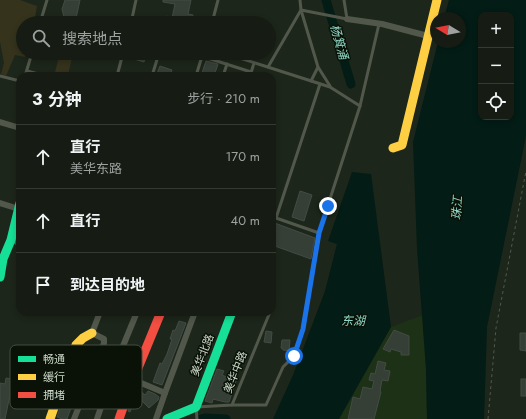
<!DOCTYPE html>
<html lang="zh">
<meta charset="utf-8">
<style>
:root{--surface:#161c14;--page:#232922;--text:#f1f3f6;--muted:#9ea1a0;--line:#353a34}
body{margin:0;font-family:Jost,"Noto Sans SC",sans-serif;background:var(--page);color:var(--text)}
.controls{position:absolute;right:12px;top:12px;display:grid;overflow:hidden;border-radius:8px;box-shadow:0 2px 6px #0003}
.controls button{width:36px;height:36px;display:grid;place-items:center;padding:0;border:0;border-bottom:1px solid var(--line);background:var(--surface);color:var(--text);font:20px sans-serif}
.compass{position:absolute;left:430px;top:12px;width:36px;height:36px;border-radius:50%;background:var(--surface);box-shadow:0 2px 6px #0003;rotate:280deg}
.stop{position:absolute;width:12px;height:12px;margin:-9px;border:3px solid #1a73e8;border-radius:50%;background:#fff}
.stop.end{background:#1a73e8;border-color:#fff;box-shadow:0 1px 4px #0008}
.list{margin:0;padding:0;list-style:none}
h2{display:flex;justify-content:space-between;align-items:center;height:52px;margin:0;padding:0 16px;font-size:17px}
h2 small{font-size:13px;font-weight:400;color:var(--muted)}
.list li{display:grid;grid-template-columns:26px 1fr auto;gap:12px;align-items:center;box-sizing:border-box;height:64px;padding:0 16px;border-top:1px solid var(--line)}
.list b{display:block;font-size:15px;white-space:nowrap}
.list p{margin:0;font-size:13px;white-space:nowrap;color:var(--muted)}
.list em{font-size:13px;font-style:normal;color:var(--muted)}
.icon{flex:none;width:22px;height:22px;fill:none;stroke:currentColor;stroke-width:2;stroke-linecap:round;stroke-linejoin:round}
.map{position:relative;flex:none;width:526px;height:419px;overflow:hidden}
.search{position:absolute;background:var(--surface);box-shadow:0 2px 6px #0003;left:16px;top:16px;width:260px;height:44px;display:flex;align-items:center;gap:10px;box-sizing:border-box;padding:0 14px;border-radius:22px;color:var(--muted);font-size:15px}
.panel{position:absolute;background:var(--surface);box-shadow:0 2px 6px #0003;left:16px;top:72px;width:260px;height:244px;border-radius:12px}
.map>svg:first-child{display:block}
.built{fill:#1d3117}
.green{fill:#35331c}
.water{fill:#031c15;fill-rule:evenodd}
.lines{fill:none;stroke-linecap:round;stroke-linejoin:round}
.river{stroke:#031c15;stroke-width:9}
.building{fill:#363f36;stroke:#424c43}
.path{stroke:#53584e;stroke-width:1;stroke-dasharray:3 3;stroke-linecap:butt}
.lane{stroke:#52574b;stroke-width:3}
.street{stroke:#52574b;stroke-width:6}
.fast{stroke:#16e098;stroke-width:9}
.slow{stroke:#ffcf43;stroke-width:9}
.jam{stroke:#f24e42;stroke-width:9}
.route{stroke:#1a73e8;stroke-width:5}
.labels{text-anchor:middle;stroke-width:3;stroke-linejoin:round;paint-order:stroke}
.street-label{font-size:11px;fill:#ccd7c8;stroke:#0a1208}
.water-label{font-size:12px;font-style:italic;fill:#8fd6c5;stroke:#0a1208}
.key{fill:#0a1208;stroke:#444d42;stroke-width:1}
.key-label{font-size:11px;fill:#ccd7c8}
</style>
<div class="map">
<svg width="526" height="419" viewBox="0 0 526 419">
<rect width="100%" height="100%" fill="#1d261a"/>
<path class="built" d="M423,315L426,369L427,419H339L391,327Z"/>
<g class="green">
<path d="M0,0H20L37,6L34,23H23V53H27L25,57L15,55L6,76L1,74L4,63L0,42Z"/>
<path d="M60,53H73L68,75L55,72Z"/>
</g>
<g class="water">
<path d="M449,0H526V136L487,327L484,419H427L426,369L417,249L413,142L438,42H460V18H444ZM481,15H511V117H481Z"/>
<path d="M352,172L371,174L391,327L339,419H273L293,375L325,291L337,244L328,241Z"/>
</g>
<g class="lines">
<g class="river">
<path d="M326,0L351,84"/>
<path d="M201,419L205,418L226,419"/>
</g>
</g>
<g class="building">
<path d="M65,0H80L75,23H51L52,18L65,21L62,9Z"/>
<path d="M163,0H191L188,14L193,15L192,23H165L166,16L172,18L175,4L163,2Z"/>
<path d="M133,53H146L144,62L131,58Z"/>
<path d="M206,61L218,64L214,76H201Z"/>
<path d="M160,66L172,70L170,76H156Z"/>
<path d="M300,191L312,195L304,221L292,217Z"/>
<path d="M272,222L315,238L311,259L272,245Z"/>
<path d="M179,321L186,323L162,385L153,382L160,363L162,364L167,354L172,339H170L173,330L175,331Z"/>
<path d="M394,330L409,336V355H401V352L391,349L390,352L383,349Z"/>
<path d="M266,331L272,332L271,343L264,342Z"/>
<path d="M520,333H526V351L520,350Z"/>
<path d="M282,340H290L289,351L283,350V349L281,348Z"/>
<path d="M378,361L386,363L384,370L390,371L388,381L382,380L380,391L381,392L374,419H348L353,397L360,399L363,387L372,389L374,381L369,380L371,373L375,374Z"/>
<path d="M22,362L28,364L23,388L12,385L5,419H0V383L5,384L6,378L18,380Z"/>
<path d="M217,369L224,371L222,375L236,381L229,402H225L213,399L212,403L205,401Z"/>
<rect x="521" y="379" width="5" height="17"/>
<path d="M67,388L77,391L67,419H62L57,417Z"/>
<path d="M138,389L145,395L148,391L155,394L159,397L158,400L149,408L141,400L139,403L135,400L130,412L128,411L135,392Z"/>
</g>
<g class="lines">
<path class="path" d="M488,419L496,328L526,171"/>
<g class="lane">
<path d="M300,0L301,10L318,67L330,86"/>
<path d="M40,23L47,0"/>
<path d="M131,23L136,0"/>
<path d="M212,23L218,0"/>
<path d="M192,53L251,72"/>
<path d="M224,53L330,87L360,106"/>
<path d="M268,67L301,10L347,19L344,0"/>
<path d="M27,71L46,76"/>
<path d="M0,76L20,81"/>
<path d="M25,76L32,53"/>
<path d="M117,76L123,53"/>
<path d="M152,76L159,53"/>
<path d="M196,76L202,56"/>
<path d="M223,76L227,64"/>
<path d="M250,76L254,63"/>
<path d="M311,81L318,67"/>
<path d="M272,217L276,218L320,84"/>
<path d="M276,218L319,233"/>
<path d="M232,405H266L283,367L294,356L303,329L319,233L360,106L379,24"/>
<path d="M197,419L196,407L232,405L270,312"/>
</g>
<g class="street">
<path d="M347,19L382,24L428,36"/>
<path d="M0,122L20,128"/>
<path d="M0,203L19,209"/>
<path d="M11,240L20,243"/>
<path d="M134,380L165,393L156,419"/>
<path d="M165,393L195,312"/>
<path d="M74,419L104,343V339L92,333L100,312"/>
<path d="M97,419L116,363L137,312"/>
</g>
<g class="fast">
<path d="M0,277L3,259L11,240L20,203"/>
<path d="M167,419L196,407L232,312"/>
</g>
<g class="slow">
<path d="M393,148L402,145L437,0"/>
<path d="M50,419L76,345L83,338L92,333"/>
</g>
<path class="jam" d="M119,419L131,385L161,312"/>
</g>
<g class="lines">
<path class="route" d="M294,356L303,329L319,233L328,206"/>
</g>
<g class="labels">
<g class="street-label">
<text transform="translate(202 355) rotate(-69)" y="4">美华北路</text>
<text transform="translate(235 372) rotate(-68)" y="4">美华中路</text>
</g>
<g class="water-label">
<text transform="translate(339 42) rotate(74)" y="4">杨箕涌</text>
<text transform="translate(457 208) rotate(-86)" y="4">珠江</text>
<text x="353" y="325">东湖</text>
</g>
</g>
<rect x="10" y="345" width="132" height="64" rx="6" class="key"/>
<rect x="18" y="356" width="18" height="6" fill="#16e098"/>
<rect x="18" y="374" width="18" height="6" fill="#ffcf43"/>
<rect x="18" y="392" width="18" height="6" fill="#f24e42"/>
<g class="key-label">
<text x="43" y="363">畅通</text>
<text x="43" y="381">缓行</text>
<text x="43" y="399">拥堵</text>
</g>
</svg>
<div class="controls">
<button>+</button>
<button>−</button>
<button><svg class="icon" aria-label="locate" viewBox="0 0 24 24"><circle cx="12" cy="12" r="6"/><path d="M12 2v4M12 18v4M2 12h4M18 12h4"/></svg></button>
</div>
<svg class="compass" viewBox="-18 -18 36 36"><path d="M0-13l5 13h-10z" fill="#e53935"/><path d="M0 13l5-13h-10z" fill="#9ea1a0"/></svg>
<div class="stop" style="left:294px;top:356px"></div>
<div class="stop end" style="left:328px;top:206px"></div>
<div class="search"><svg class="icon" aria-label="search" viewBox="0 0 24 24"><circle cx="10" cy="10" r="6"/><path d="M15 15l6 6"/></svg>搜索地点</div>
<section class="panel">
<h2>3 分钟<small>步行 · 210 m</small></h2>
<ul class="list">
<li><svg class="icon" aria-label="ahead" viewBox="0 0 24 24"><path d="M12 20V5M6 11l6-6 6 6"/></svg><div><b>直行</b><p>美华东路</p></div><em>170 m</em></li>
<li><svg class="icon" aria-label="ahead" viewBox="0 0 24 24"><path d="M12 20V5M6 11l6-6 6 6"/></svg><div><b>直行</b></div><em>40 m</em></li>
<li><svg class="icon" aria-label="arrive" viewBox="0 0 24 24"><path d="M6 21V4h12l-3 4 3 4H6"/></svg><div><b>到达目的地</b></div></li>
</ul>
</section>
</div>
